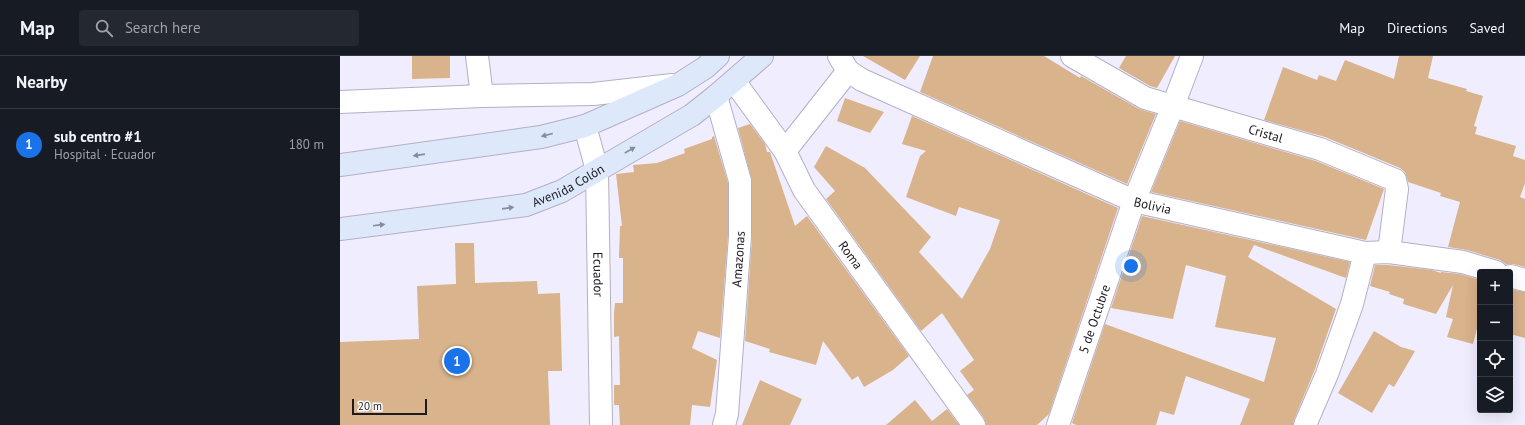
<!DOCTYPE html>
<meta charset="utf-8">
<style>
:root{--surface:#171b24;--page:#242831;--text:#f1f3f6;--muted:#9ea1a6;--line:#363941;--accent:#1a73e8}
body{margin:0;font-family:"PT Sans",sans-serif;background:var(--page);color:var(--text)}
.controls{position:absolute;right:12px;bottom:12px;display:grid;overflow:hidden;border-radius:4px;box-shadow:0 4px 16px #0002}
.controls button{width:36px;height:36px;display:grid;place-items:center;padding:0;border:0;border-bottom:1px solid var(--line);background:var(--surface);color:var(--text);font:20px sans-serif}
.scale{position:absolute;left:12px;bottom:10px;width:75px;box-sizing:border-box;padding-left:4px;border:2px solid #1c1b23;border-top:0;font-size:11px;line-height:14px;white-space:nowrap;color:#1c1b23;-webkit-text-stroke:3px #fdfdfd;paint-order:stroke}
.you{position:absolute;left:791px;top:210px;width:14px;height:14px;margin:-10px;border:3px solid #fff;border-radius:50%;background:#1a73e8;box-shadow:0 0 0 6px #1a73e833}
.badge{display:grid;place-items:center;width:26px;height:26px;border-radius:50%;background:var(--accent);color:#fff;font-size:13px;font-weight:700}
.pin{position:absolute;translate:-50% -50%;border:2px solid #fff;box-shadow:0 1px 4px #0006}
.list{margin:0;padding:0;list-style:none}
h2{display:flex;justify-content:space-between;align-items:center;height:52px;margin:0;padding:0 16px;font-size:17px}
h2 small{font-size:13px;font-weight:400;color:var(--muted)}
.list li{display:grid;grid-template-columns:26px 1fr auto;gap:12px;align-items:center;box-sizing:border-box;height:72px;padding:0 16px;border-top:1px solid var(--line)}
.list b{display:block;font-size:15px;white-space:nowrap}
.list p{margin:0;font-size:13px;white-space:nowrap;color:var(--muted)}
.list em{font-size:13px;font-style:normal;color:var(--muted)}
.icon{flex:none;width:22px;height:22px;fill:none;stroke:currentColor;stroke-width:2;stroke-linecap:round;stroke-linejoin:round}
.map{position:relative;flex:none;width:1185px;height:369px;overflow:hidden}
header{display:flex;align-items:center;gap:24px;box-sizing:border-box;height:56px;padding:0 20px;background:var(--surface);border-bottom:1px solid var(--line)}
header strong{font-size:19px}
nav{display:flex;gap:22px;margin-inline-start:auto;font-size:14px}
.search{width:280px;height:36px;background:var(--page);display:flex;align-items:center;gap:10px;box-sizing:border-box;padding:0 14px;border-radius:4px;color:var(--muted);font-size:15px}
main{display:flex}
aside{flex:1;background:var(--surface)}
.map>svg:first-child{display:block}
.building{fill:#d8b38b}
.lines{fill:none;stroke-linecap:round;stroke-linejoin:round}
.street-casing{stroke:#b4afc5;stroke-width:24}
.secondary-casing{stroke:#b4afc5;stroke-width:24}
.street{stroke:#fff;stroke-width:22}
.secondary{stroke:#dde8fa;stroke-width:22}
.oneway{fill:#868c99}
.labels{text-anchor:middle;stroke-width:3.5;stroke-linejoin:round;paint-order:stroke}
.street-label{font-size:13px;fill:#1c1b23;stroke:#fdfdfd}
</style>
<header>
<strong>Map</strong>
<div class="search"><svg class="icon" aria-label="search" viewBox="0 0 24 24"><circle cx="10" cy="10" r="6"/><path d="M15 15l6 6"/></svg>Search here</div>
<nav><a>Map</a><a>Directions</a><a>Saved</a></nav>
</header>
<main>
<aside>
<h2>Nearby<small></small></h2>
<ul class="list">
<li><span class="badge">1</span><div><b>sub centro #1</b><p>Hospital · Ecuador</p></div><em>180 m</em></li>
</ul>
</aside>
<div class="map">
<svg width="1185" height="369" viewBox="0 0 1185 369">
<rect width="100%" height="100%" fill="#f0edff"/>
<g class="building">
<path d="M72,0H110V22L72,23Z"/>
<path d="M523,0H580L565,24Z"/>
<path d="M593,0H704L740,22L741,20L799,53L816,58L787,128L580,36Z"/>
<path d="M786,0H835L817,32L810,30L779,12Z"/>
<path d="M1059,0H1093L1088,22L1127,33L1126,35L1143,40L1134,70L1137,71L1135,78L1176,90L1173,100L1185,104V127L1180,141L1185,143V211L1173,208H1166L1160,204L1127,194L1108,191L1120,146L1100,140L1101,137L1068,126L1065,116L1060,112L985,81L924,64L943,11L977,24L979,19L996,25L1005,4L1054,23Z"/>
<path d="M505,42L544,56L530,77L497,65Z"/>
<path d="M572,60L778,152L709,358L697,369H646L644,362L627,339L634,334L620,315L634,304L602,257L581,275L486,143L495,135L474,111L486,90L525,112L591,181L579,196L622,243L650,193L660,164L619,151L616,160L566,141L580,100L586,95L562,88Z"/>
<path d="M840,65L976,105L1044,133L1026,184L811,136Z"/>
<path d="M410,68L425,88L427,96H430L455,170L467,160L569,300L553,314L524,331L518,320L512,324L483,285L476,309L429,296L430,293L405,285L412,181V125L398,72Z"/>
<path d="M374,80L388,127V180L380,282L358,275L352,292L377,304L370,351L352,349L350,369H280L279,349H274V329H280L279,280L274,281V257L275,247H283V202H279L280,170H282L276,118L294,116L293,109L317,107L345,97L344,93L372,83V81Z"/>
<path d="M802,160L1010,206L1006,222L914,189L908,201L996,253L975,313L954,364L953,369H900L910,343L846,320L834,359L820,355L816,369H736L732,367L765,268L924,326L936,282L875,271L886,220L846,209L833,263L771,252Z"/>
<path d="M115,187H134L135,227L197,225L198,238L220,237L222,315H208L210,369H0V286L79,283L77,230L116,228Z"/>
<path d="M1035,209H1048L1092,214L1101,217V216L1120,218L1140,224V270L1138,269L1133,288L1107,281L1113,263L1106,261L1113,229L1096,258L1063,248L1064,243L1049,238L1050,236L1030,230Z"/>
<path d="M1170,233L1185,236V282L1170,278Z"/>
<path d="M1034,275L1061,291L1075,295L1054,331L1049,328L1032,357L998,337Z"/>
<path d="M420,324L462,343L450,369H402Z"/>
<path d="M575,344L592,365L607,353L619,369H546Z"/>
</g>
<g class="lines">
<defs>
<g id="street">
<path d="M137,0L142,40"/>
<path id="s1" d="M499,0L508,15L522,24L794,145L1025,197L1049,196L1123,206L1156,216"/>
<path id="s2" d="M732,0L805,42L980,93L1055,124L1057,133L1049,196"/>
<path id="s3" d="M394,25L445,95L464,134L634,369"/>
<path d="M376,40L400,125V180L387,358L384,369"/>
<path d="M0,46L142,40L253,38L332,29"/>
<path id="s4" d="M245,70L257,114L261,369"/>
<path d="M445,95L508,15"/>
<path d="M1170,220L1185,224"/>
<path id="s5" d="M718,369L794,145L833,50L852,0"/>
<path d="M965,369L987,318L1012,248L1025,197"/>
</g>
<g id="secondary">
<path d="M0,109L201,81L245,70L338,29L366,11L378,0"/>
<path id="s6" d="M0,173L186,149L222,135L352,59L376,40L422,0"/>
</g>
</defs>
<use href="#street" class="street-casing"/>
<use href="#secondary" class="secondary-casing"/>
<use href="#street" class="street"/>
<use href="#secondary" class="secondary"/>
</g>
<defs><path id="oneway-solid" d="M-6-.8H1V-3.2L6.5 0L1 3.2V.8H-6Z"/></defs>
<g class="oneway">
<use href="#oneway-solid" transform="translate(207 79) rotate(166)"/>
<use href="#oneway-solid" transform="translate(290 94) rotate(-30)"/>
<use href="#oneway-solid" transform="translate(79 99) rotate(172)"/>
<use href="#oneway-solid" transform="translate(168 152) rotate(-8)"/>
<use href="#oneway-solid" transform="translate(39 169) rotate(-7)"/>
</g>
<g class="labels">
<g class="street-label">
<text dy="5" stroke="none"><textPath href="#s2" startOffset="210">Cristal</textPath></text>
<text dy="5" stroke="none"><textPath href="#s6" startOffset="234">Avenida Colón</textPath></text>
<text dy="5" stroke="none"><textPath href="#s1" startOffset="351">Bolivia</textPath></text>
<text dy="5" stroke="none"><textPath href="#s3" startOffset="210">Roma</textPath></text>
<text transform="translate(398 203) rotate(-86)" y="5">Amazonas</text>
<text dy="5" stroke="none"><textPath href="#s4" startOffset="150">Ecuador</textPath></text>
<text dy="5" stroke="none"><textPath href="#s5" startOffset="112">5 de Octubre</textPath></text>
</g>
</g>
</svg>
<div class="controls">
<button>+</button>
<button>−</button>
<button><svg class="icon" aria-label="locate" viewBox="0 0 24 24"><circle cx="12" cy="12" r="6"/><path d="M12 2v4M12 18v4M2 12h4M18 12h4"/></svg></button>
<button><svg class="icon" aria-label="layers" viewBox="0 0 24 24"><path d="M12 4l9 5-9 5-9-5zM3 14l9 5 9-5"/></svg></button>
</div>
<div class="scale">20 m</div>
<div class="you"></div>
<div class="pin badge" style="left:117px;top:305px">1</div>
</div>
</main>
